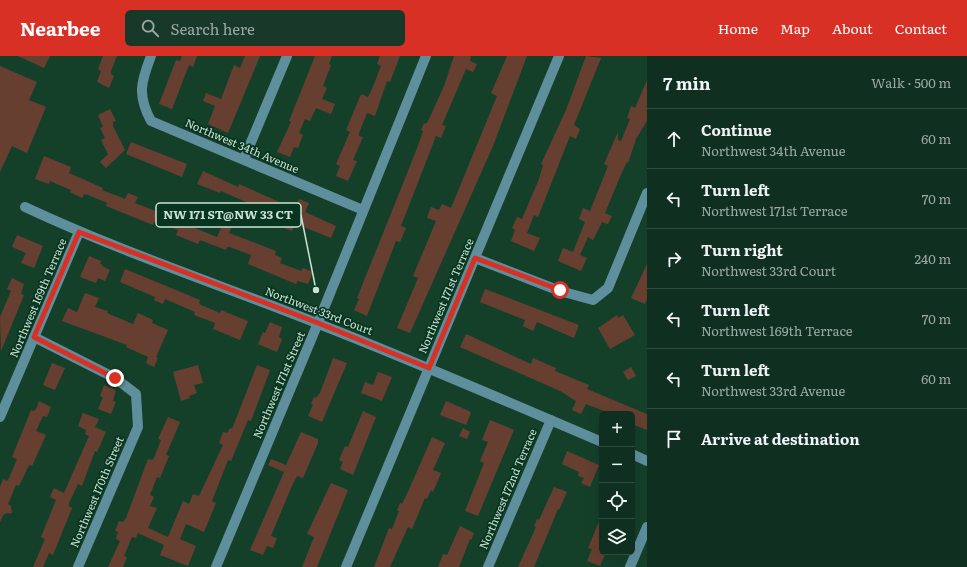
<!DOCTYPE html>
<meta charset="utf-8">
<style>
:root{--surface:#0f3020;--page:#183829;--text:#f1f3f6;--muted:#9ba9a5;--line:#2f4b3e;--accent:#d93025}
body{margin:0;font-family:Literata,serif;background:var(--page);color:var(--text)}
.controls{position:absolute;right:12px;bottom:12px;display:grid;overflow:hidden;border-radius:6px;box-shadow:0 4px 16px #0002}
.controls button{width:36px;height:36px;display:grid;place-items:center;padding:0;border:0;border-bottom:1px solid var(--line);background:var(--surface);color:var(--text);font:20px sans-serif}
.stop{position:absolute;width:12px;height:12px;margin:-9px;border:3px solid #d93025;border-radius:50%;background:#fff}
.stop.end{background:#d93025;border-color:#fff;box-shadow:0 1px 4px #0008}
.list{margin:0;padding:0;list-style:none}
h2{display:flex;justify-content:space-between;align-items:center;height:52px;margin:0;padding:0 16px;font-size:17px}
h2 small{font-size:13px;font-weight:400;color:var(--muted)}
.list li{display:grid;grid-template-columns:26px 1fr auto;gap:12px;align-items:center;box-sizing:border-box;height:60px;padding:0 16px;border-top:1px solid var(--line)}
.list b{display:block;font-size:15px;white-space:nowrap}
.list p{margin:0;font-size:13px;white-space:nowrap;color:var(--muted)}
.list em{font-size:13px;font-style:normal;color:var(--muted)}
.icon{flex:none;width:22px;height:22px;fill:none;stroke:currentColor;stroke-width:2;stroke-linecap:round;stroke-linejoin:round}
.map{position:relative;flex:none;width:647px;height:511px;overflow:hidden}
header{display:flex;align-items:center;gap:24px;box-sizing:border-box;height:56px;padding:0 20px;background:var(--accent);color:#fff}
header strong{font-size:19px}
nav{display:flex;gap:22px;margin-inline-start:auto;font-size:14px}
.search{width:280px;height:36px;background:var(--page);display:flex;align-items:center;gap:10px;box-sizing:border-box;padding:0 14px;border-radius:6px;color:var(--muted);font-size:15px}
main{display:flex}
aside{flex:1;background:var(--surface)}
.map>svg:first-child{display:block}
.building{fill:#673f31}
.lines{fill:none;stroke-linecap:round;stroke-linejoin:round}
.minor{stroke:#5f8f9d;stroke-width:10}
.route{stroke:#d93025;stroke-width:5}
.labels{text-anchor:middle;stroke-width:3.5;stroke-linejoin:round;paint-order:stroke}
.street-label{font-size:11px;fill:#cbe2d4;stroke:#073520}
.leader{fill:none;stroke:#cbe2d4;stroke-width:1.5}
.callout-dot{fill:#cbe2d4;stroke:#073520;stroke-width:1.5}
.callout{fill:#073520;stroke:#cbe2d4;stroke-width:1.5}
.callout-label{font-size:12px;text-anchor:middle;font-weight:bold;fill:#cbe2d4}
</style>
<header>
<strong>Nearbee</strong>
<div class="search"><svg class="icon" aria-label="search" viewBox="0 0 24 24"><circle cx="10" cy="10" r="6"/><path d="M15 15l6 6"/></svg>Search here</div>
<nav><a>Home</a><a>Map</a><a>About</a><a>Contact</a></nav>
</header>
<main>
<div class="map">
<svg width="647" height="511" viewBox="0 0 647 511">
<rect width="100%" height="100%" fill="#14402a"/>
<g class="building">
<path d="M18,0H50L44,12Z"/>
<path d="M103,0H117L111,15V18L114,20L109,32L97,26L101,15L98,13Z"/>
<path d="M182,0H197L193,11L189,9L172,53L159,48L176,4L180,5Z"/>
<path d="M245,0H260L228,77L208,68L215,50L203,45L206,37L221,43L234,9L240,12Z"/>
<path d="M315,0H332L329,8L331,9L323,30L327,32L322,43L335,48L331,58L316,52L310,65L305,63L299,77L303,79L298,92L294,91L290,101L277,96L291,66L289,65Z"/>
<path d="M380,0H400L390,26L387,25L375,60L367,57L359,77V80L363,81L353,104L357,105L348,125L336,120L340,110L336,108L350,76L346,74L361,38L368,41L372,33L381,10L377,8Z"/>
<path d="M454,0H471L470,5L477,8L473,16L466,13L442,69L446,70L441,82L436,80L401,170L406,172L400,186L396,185L367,260L354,254L359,243L357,242L406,120L419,87L423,75L421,74L424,67L426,68L429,63L444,30Z"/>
<path d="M507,0H527L493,90L410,277L397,272L418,222L413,220L436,165L427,162L431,151L439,154L442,148L451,152L497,40L491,37Z"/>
<path d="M586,0L601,2L574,69L580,73L576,83L570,80L538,161L534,159L527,177L540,182L534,195L511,185L515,174L512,172L517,161L522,163L539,123L543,109L541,108L566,54Z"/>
<path d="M0,10L37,26L29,44L46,51L27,97L12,90L0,116Z"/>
<path d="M647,24V65L636,83L628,107L627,106L622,116L605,157L612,160L608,168L602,166L593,184L588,181L580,199L587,202L581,215L558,205L563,192L573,196L585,166L579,163L583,152L590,155L608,110L604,108L618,76V84L621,85L630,63L627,62L631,50L635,52Z"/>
<path d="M110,53L116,65L113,66V70L125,94L106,112L100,106L108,98L101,84L105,82L100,72L103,71L98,59Z"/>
<path d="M131,86L187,108L182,121L126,98Z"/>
<path d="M44,100L71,111L69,117L103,132L102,134L125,143L128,137L138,141L135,147L158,156L159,153L170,157L168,161L217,181L225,163L234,166L229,177L276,195L275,199L282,202L280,207L301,215L303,212L313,216L308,228L298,225L296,228L248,208L251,199L230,191H227L226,194L200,184L198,188L176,179L178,174L158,166H154L153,169L106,150L107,147L86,138V139L84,138L82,142L70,136L71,134L50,125L49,128L35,123Z"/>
<path d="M203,115L238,131L239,128L295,153L299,143L309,147L305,156L336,170L331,182L299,169L295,168L292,175L281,171L282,168L278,166L280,161L264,155L263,157L244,149L246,146L221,135L220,137L197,128Z"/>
<path d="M17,179L43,190L34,212L21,207L26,197L12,191Z"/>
<path d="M89,200L101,205L100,208L103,209L102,210L110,214L105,225L98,222L96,227L80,221Z"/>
<path d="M647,208V243L645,248L631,242Z"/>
<path d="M125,213L200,244L199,247L201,249L220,257L221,254L248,265L240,284L213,273L215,267L194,259L195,256L165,243L163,248L154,244L155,241L120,226Z"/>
<path d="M12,222L24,228L21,238L24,239L1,295L0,261L11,235L7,233Z"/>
<path d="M485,233L579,269L574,282L537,266L533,275L523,270L525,264L480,246Z"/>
<path d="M85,237L99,242L95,251L108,255L107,257L133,268L138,257L153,264L152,267L168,274L156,301L158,302L154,311L146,307L148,301L126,291L127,289L62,265L68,252L77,256Z"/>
<path d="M617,259L618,262L623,259L635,279L610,293L598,272Z"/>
<path d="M270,266L282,271L279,281L282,283L277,296L258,288L263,276L265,277Z"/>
<path d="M466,278L531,308L533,302L556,312L555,315L589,329L587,333L647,358V374L632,368V358H603L604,355L586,348L581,358L572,354L576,345L560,335L460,291Z"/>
<path d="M333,302L347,307L322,366L308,360L313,349L311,348L314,341L316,342L320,337Z"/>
<path d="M52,307L65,312L55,334L43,329Z"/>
<path d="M198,309L203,327L194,329L197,337L189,340L190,342L181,345L173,316Z"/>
<path d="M257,309L270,314L251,365L248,364L231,405L228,404L212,445L216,447L204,476L186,468L180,483L196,490L188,510L160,499L164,489L138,477L136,482L132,481L124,500L127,501L123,511H108L120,485L116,483L118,476L115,475L119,465L123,466L126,462L148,403L152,404L154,402L161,384L158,383L168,361L180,366L166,399L169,400L160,422L157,421L150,439L154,441L150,450L157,452L148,472L168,481L183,445L189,448L193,438L199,440L223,389L219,387L223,376L227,377L230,372L232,373Z"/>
<path d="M631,311L636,320L628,324L623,316Z"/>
<path d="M378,316L392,321L382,345L361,337L365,326L373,329Z"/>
<path d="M104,329L116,334L113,345L116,346L111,358L98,353L103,341L100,340Z"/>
<path d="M39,345L51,351L47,361L43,360L36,375L46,379L32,410L29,409L19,430L16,429L8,448L11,450L12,457L4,458L0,466V431L3,423L7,425L9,422L17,403L12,401L31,354L34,355L36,353Z"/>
<path d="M446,345L469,355L471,357L466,369L440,359Z"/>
<path d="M363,355L376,361L353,419L340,413L343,406L339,404L345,390L348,391Z"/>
<path d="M83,357L99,363L95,371L106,376L97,396L95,395L82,430L78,428L69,447V450L72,452L53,499L49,497L43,511H33L45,483L41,481L56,444L50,441L52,436L54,432L64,437L89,380L85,378L86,374L78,370Z"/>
<path d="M490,364L514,374L478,460L465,455L484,407L480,405L488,386L482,384Z"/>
<path d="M463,372L470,376L467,383L459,380Z"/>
<path d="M301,376L318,383V387L303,422L297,420L291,432L271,480L277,482L273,492L267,490L263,499L250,494L284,416L268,409L271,403L286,409Z"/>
<path d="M432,381L445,387L433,414L441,417L433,436L431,434L427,443L425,442L412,473L408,471L390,511H374L389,472L392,473L399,455L397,454L400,447L402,448L407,438Z"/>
<path d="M567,395L599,409L590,431L581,427L584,422L578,420L579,416L562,408Z"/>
<path d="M331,427L348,434L317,511H302L314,481L307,478Z"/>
<path d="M554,431L567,436L559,454L558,453L534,511H518L536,471L534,470L537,463L539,464Z"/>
<path d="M602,458V496H606L600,510L587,505L592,493L588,492Z"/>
<path d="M460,470L474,477L471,484L470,483L459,511H438L443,498L447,499Z"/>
</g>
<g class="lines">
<g class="minor">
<path d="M151,0C141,26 137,39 151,65L363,154"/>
<path d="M244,103L287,0"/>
<path d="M25,151C121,196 221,229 319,268C414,305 508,346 602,386"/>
<path d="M475,202L560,235L593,244L608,232L647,137"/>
<path d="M34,281L115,322L136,338L138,371L78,511"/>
<path d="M0,361L79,176"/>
<path d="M632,398L647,405"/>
<path d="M216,511L318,267L426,0"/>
<path d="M346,511L559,0"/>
<path d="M488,511L551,364"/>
<path d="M630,511L647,471"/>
</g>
</g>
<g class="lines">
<path class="route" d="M115,322L34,281L79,176L318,267L429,312L475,202L560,234"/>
</g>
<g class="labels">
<g class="street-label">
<text transform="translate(242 90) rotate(23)" y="4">Northwest 34th Avenue</text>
<text transform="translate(446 240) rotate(-67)" y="4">Northwest 171st Terrace</text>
<text transform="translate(38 242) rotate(-67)" y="4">Northwest 169th Terrace</text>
<text transform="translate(319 255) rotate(21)" y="4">Northwest 33rd Court</text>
<text transform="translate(279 329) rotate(-67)" y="4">Northwest 171st Street</text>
<text transform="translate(508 433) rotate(-67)" y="4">Northwest 172nd Terrace</text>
<text transform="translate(97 436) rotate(-67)" y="4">Northwest 170th Street</text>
</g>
</g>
<path class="leader" d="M316 234L301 159"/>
<circle class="callout-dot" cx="316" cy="234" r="4"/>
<rect class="callout" x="156" y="147" width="145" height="24" rx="4"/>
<g class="callout-label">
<text x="228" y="163">NW 171 ST@NW 33 CT</text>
</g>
</svg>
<div class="controls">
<button>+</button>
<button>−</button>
<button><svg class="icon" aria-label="locate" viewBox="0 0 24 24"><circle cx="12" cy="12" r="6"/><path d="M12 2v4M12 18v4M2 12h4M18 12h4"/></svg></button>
<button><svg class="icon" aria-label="layers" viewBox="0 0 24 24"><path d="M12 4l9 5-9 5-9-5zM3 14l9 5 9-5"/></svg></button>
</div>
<div class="stop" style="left:560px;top:234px"></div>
<div class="stop end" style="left:115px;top:322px"></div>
</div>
<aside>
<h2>7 min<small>Walk · 500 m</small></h2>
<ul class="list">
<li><svg class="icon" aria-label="ahead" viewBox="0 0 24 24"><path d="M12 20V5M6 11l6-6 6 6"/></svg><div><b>Continue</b><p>Northwest 34th Avenue</p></div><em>60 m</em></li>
<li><svg class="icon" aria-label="left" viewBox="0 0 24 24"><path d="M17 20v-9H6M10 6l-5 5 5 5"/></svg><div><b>Turn left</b><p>Northwest 171st Terrace</p></div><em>70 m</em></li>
<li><svg class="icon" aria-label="right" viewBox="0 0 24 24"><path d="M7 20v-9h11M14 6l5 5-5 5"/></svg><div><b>Turn right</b><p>Northwest 33rd Court</p></div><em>240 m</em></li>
<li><svg class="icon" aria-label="left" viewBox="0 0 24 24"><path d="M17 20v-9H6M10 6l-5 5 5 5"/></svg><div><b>Turn left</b><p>Northwest 169th Terrace</p></div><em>70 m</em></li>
<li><svg class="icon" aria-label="left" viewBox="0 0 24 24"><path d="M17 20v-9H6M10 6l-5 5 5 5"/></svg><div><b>Turn left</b><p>Northwest 33rd Avenue</p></div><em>60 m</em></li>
<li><svg class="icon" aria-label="arrive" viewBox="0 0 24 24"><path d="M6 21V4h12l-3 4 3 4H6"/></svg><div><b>Arrive at destination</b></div></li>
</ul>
</aside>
</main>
